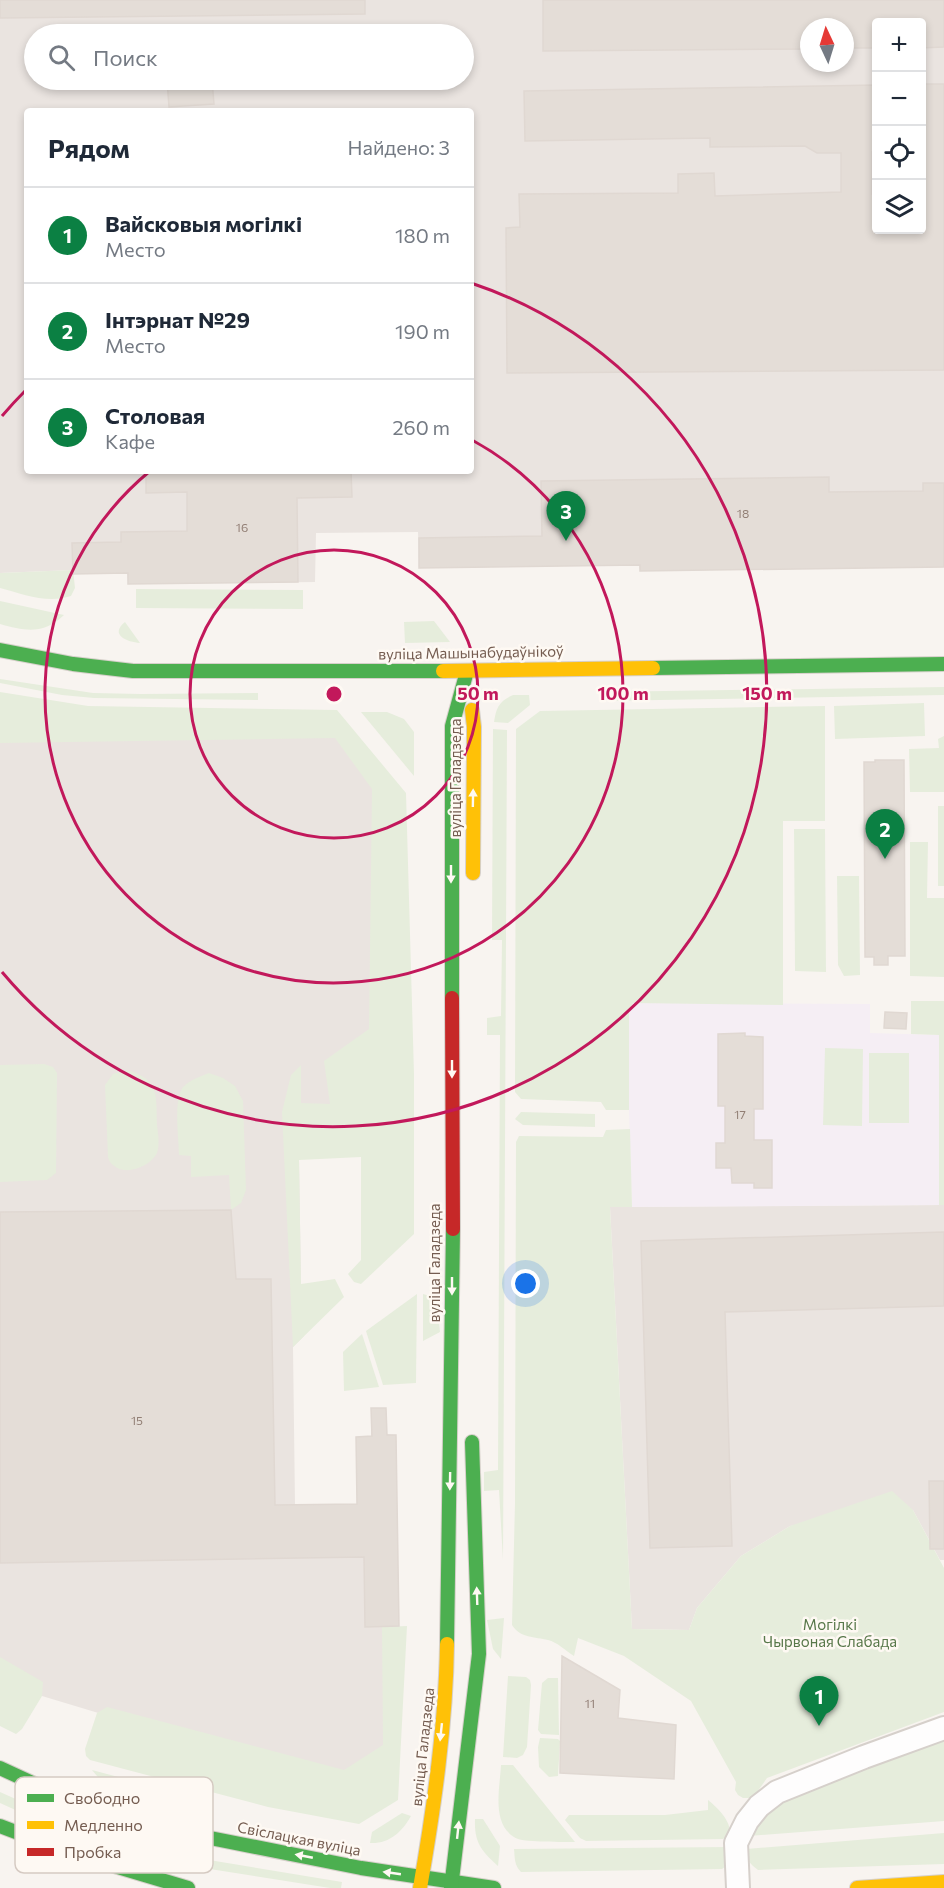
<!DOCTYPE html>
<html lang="ru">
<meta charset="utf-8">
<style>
:root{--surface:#fff;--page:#f6f6f7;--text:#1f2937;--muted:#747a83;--line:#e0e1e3;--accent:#0b8043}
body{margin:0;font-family:Commissioner,sans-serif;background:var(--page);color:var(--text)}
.controls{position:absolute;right:18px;top:18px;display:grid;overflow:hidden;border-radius:6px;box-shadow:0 3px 9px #0003}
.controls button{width:54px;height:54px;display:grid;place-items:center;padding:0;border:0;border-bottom:2px solid var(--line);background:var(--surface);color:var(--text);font:30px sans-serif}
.compass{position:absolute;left:800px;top:18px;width:54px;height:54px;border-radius:50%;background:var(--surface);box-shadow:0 3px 9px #0003;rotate:356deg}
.you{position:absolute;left:526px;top:1284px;width:21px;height:21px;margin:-15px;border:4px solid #fff;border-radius:50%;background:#1a73e8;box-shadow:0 0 0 9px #1a73e833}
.badge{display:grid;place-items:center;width:39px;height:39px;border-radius:50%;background:var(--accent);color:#fff;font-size:20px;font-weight:700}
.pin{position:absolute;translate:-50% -50px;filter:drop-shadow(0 2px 3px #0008)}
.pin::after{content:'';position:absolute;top:32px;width:21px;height:18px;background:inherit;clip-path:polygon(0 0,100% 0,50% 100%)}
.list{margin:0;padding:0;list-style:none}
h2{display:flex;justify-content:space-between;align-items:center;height:78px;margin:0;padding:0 24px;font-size:26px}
h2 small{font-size:20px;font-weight:400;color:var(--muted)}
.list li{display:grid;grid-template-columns:39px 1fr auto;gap:18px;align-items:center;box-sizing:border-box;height:96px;padding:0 24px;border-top:2px solid var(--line)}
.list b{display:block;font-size:22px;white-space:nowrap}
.list p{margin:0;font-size:20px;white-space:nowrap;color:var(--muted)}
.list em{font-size:20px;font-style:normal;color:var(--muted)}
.icon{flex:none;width:33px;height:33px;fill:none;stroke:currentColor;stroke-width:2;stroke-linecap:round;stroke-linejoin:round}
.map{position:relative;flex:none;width:944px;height:1888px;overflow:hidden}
.search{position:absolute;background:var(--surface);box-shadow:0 3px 9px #0003;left:24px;top:24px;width:450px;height:66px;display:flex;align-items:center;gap:15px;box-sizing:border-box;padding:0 21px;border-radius:33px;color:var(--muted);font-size:22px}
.panel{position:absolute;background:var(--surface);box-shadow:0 3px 9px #0003;left:24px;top:108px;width:450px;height:366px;border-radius:6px}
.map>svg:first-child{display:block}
.industrial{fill:#eae4e0;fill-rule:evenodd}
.education{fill:#f5eef4}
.green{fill:#e6eddc}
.building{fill:#e4ddd7;stroke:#e0d8d2;stroke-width:1.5}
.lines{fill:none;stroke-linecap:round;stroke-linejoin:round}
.street-casing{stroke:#d6d0cb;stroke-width:26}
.fast-casing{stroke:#d6d0ca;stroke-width:16}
.slow-casing{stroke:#d6d0ca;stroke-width:16}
.jam-casing{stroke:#d6d0ca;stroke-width:16}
.street{stroke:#fefdfd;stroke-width:22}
.fast{stroke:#4caf50;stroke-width:14}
.slow{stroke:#ffc107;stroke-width:14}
.jam{stroke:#c62828;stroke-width:14}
.oneway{fill:#fef9f3}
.ring{fill:none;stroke:#c2185b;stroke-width:3}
.labels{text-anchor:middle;stroke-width:5;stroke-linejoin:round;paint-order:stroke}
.number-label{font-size:12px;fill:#927f75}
.street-label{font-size:15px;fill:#755d51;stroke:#fef9f3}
.park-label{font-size:15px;fill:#58784a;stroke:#fef9f3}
.key{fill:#fef9f3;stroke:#d5cac2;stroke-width:1.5}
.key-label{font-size:16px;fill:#755d51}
.centre{fill:#c2185b;stroke:#fef9f3;stroke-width:3}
.ring-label{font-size:18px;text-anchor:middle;font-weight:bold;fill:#c2185b;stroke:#fef9f3;stroke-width:5;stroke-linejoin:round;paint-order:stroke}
</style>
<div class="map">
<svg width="944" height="1888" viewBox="0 0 944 1888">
<rect width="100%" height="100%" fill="#f8f4f0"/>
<g class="industrial">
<path d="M0,0H944V567L640,571L639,565L419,568L418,532L316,533L315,582L128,584L127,573L73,574L72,570L0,573ZM876,22H922V230H876ZM809,27H845V63H809ZM34,34H464V80H34ZM27,111H471V471H27Z"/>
<path d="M0,724H339L391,786L386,1073L299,1160L301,1284L304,1336L293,1347L295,1505L357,1504L356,1437L371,1436V1408H386L387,1434L396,1435L399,1626L388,1751L344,1787L42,1696L0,1679Z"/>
<path d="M944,1205V1560H940L913,1510L790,1526L741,1556L697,1608L689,1630L632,1629L610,1207Z"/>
</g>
<path class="education" d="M629,1003L870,1004V1033L939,1035V1205L632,1207L629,1110Z"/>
<g class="green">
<path d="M73,570L75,588L71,596C47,604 23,594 0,588V573Z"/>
<path d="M136,589L303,590V609L136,608Z"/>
<path d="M0,601L64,615C43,635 25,631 0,624Z"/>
<path d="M434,621L450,642L405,643L404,622Z"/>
<path d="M125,622L140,643C127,642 109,635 125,622Z"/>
<path d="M0,679L93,693L141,694L258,693V700L94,698L62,695L0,683Z"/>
<path d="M944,687V695L600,701L599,692Z"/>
<path d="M0,692L88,706L337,710L406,793L414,1074V1234L361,1284L354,1282L348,1274L361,1260V1157L299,1160L301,1284L335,1279L344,1297L293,1347L282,1112L291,1075L301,1065V1103L330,1104L324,1061L369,1029L372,789L335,738L0,743Z"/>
<path d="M513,695H529L530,705L508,723L494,722C496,708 499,701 513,695Z"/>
<path d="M924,703L925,736L835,739L834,706Z"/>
<path d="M825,706V821H783V1005L633,1003L629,1011V1110H606L601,1102L521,1099L515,1092L516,729L540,711Z"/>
<path d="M361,712H387L404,719L414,732V776Z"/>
<path d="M493,729L507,730L503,1560L499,1490L484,1491V1472L498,1470L500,1035H487V1018L501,1016L502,940H492Z"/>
<path d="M944,736V792H910L909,749L939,748L938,739Z"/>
<rect x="938" y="806" width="6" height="80"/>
<path d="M794,829H825L826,972L795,971Z"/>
<path d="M910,842H928L927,898H944V977L910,976Z"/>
<path d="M837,876H859L860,975L844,976L838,965Z"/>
<path d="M911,1001H944V1205H939V1035L911,1034Z"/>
<path d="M825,1048L863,1049L862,1126L823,1125Z"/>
<rect x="869" y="1053" width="40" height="70"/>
<path d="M44,1064L53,1067L57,1073L56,1173L47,1180L0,1182V1065Z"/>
<path d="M127,1070C160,1079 156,1096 157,1125C158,1133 160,1145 157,1153C151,1166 125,1177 113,1165C110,1163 109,1160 108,1157L105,1085L113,1074Z"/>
<path d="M209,1073L223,1078L235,1086L243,1101L246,1190L241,1203L231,1210L229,1175L191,1177V1156L179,1155C179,1138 173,1100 183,1087C190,1080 201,1076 209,1073Z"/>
<path d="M521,1112L595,1114V1127L523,1125L515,1119Z"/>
<path d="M630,1129L632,1207H610L632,1629L689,1630L697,1608L741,1556L790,1526L892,1491L913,1510L944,1568V1712L767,1778L753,1798H743L738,1795L735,1790L736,1782L691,1701L688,1699L624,1656L578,1638L574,1656C566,1651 557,1642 548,1640C535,1637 520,1638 512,1625L515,1503L516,1142L519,1136L603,1137L606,1130Z"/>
<path d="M417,1294L416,1383L383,1385L366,1331Z"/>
<path d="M423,1294L430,1296L437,1302L440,1332L423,1341Z"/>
<path d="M362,1334L379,1387L344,1391L343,1352Z"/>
<path d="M504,1618L501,1659L493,1649L487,1620Z"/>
<path d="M407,1626L398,1800L359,1824L268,1807L90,1760L86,1756L85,1749L97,1713L107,1707L344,1770L383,1745L382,1627Z"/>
<path d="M0,1657L43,1682L42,1696L22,1729L16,1734L0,1726Z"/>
<path d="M508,1676L526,1677L530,1680L531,1685L527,1747L523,1755L517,1758L503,1757Z"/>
<path d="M548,1678H558L559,1735L541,1734L538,1730L542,1683Z"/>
<path d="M540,1738L558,1739L560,1741L558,1776L549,1777L539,1767L538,1747Z"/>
<path d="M944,1738V1821L749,1836L770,1805Z"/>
<path d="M501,1765H513L575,1842C564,1842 526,1842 518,1839C490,1827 500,1788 501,1765Z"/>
<path d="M92,1770L201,1799L198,1809L102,1782Z"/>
<path d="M0,1792L29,1805L108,1833L179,1855L342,1882L341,1888H330L178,1864L104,1842L31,1817L0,1803Z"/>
<path d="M708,1800C717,1807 741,1830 723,1839L586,1841L580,1838L565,1820L569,1815H665L708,1810Z"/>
<path d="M402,1813L411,1816C402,1832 389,1844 370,1843L372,1832Z"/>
<path d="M475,1819H483L500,1846L498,1866C481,1851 474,1842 475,1819Z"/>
<path d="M944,1833V1864L758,1870C750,1864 746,1860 746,1849Z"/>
<path d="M728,1847L726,1866L722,1869L521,1872C514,1865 515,1858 514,1849Z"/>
</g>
<g class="building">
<path d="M0,0H365V14L0,18Z"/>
<path d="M543,0H944V47L921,48V22H876V48H845V27H809V49L543,51Z"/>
<path d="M167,80H212L214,104L169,107Z"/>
<path d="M921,84H944V370L507,373L506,228L520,227L519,194L678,193V174L714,173L715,196L841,192V153H817L805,146L710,147V138L525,141L524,91L876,85V152H872V194L876,193V230H921Z"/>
<path d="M146,471H351L352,497L297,498L298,582L128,584V573L73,574L72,543L121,542V532L187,531V492L146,493Z"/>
<path d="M829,477V492L923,491V483H944V567L640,571V565L419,568V538L542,536L541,481Z"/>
<path d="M875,760H904L905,956H888V965H874V957H865L864,762H875Z"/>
<path d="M885,1012L907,1013L906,1029L884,1028Z"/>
<path d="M745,1033V1036L763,1037V1109H754V1140H772V1188H754V1183H732L731,1168H716V1143H725V1106H718V1034Z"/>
<path d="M231,1210L236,1279H271L275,1505L357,1504L356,1437L372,1436L371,1408H386L387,1435H396L399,1626L365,1627L364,1557L0,1563V1212Z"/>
<path d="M944,1232V1306L725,1312L732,1546L650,1548L641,1241Z"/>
<path d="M929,1481H944V1549H930Z"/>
<path d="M562,1656L620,1690L618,1718L676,1725L674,1779L560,1773Z"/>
</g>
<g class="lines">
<defs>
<path id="street" d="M738,1888L736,1843L747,1821L759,1806L777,1792L864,1757L944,1728"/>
<g id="fast">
<path d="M0,650L73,664L133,671H443"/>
<path d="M653,668L944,664"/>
<path d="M452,998V726L467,671"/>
<path d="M447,1644L453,1229"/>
<path d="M0,1768L39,1786L190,1834L361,1868L494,1888"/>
<path d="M0,1826L71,1853L188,1888"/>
<path d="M451,1888L479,1654L472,1442"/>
</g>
<g id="slow">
<path d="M443,671L653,668"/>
<path d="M472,710L474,727L473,873"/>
<path d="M420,1888C434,1808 446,1725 447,1644"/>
<path d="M857,1888L944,1882"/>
</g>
<path id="jam" d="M452,998L453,1229"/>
</defs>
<use href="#street" class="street-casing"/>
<use href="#fast" class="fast-casing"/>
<use href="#slow" class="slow-casing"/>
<use href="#jam" class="jam-casing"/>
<use href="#street" class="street"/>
<use href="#fast" class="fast"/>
<use href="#slow" class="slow"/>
<use href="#jam" class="jam"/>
</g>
<defs><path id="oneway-solid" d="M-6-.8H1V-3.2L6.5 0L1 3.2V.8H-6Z" transform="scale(1.5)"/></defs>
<g class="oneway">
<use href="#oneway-solid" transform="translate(473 798) rotate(-89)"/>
<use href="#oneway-solid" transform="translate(451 874) rotate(90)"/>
<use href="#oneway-solid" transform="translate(452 1069) rotate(90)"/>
<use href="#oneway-solid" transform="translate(452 1286) rotate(90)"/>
<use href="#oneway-solid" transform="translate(450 1481) rotate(91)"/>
<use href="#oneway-solid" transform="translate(477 1596) rotate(-92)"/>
<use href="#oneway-solid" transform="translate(441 1732) rotate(96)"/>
<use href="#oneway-solid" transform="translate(458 1830) rotate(-84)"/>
<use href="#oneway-solid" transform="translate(304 1856) rotate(-169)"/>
<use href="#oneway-solid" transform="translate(392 1873) rotate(-172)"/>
</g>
<g class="ring">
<circle cx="334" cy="694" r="144"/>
<path d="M472 440A289 289 0 1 1 150 471"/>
<path d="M2 416A433 433 0 0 1 25 391M471 283A433 433 0 1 1 2 972"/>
</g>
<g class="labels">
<g class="number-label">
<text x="743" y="518">18</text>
<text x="242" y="532">16</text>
<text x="740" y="1119">17</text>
<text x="137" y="1425">15</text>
<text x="590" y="1708">11</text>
</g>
<g class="street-label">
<text transform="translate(471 653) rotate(-1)" y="5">вуліца Машынабудаўнікоў</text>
<text transform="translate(456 778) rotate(-90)" y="5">вуліца Галадзеда</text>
<text transform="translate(435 1263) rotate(-90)" y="5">вуліца Галадзеда</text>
<text transform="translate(423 1747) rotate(-84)" y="5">вуліца Галадзеда</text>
<text transform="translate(299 1839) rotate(11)" y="5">Свіслацкая вуліца</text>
</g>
<g class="park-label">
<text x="830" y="1630">Могілкі<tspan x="830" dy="17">Чырвоная Слабада</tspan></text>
</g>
</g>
<rect x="15" y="1777" width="198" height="96" rx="9" class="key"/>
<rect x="27" y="1794" width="27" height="8" fill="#4caf50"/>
<rect x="27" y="1821" width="27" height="8" fill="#ffc107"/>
<rect x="27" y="1848" width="27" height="8" fill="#c62828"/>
<g class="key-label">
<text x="64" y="1804">Свободно</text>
<text x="64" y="1831">Медленно</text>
<text x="64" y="1858">Пробка</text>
</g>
<circle cx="334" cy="694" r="9" class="centre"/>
<g class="ring-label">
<text x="478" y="700">50 m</text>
<text x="623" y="700">100 m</text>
<text x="767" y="700">150 m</text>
</g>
</svg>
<div class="controls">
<button>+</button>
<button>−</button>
<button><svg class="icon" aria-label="locate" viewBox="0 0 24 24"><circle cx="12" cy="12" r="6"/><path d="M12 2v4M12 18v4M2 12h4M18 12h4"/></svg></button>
<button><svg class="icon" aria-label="layers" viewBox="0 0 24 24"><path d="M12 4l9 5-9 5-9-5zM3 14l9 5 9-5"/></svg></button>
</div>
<svg class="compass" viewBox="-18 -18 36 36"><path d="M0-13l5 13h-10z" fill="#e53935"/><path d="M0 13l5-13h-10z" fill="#747a83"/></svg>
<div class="you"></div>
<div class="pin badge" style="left:819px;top:1726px">1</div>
<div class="pin badge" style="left:885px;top:859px">2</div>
<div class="pin badge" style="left:566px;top:541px">3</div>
<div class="search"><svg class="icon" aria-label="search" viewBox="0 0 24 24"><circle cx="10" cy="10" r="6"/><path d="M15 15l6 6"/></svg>Поиск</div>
<section class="panel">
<h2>Рядом<small>Найдено: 3</small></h2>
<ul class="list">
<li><span class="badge">1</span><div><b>Вайсковыя могілкі</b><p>Место</p></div><em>180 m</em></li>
<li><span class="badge">2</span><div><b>Інтэрнат №29</b><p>Место</p></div><em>190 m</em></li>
<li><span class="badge">3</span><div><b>Столовая</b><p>Кафе</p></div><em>260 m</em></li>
</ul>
</section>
</div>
